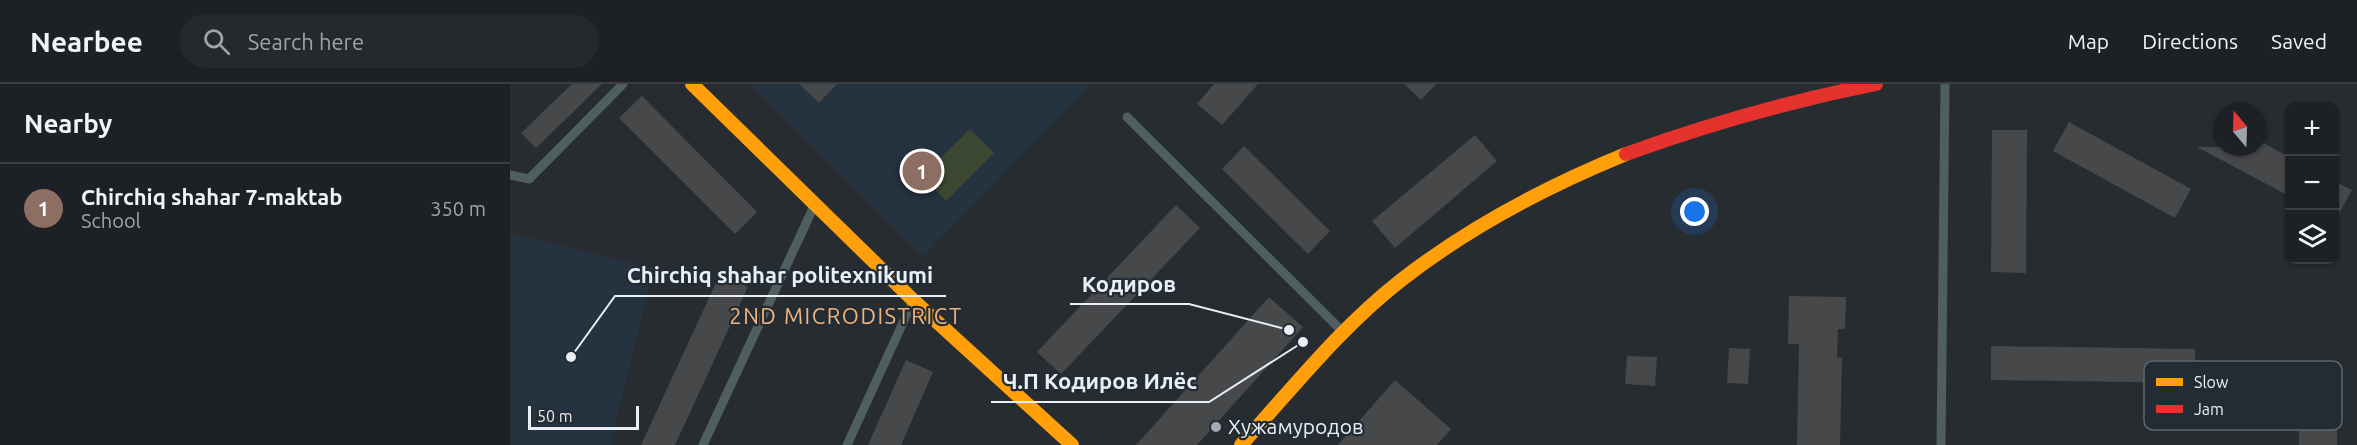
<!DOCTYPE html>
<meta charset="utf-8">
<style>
:root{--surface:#1d2125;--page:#25292d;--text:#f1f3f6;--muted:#a0a3a7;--line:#3b3e42;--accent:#a5abb0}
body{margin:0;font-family:Ubuntu,sans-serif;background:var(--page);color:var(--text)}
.controls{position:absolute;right:18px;top:18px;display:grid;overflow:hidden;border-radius:12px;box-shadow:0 2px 4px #0004}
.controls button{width:54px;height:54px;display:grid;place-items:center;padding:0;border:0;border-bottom:2px solid var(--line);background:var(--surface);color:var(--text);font:30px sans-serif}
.compass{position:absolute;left:1703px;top:18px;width:54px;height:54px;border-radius:50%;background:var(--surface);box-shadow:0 2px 4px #0004;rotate:341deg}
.scale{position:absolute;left:18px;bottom:15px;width:111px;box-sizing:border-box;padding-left:6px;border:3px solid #e9eff5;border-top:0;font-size:16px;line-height:21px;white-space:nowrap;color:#e9eff5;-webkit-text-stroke:4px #232c35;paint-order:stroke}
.you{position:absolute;left:1185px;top:128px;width:21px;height:21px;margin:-15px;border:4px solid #fff;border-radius:50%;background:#1a73e8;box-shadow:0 0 0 9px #1a73e833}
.badge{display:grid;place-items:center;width:39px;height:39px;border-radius:50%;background:var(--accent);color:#fff;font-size:20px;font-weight:700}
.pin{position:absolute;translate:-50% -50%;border:3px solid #fff;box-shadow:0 2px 6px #0006}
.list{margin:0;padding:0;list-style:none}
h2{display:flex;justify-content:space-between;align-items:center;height:78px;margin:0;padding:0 24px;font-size:26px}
h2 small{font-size:20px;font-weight:400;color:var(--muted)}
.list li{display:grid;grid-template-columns:39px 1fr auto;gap:18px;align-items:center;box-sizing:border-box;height:90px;padding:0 24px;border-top:2px solid var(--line)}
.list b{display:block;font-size:22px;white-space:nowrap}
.list p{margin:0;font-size:20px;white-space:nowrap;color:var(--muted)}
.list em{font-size:20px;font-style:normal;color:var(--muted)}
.icon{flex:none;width:33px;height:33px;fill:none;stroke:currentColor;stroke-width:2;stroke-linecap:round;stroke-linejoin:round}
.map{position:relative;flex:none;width:1847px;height:361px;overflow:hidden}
header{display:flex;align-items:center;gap:36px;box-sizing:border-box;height:84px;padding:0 30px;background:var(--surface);border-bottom:2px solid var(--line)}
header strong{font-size:28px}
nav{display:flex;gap:33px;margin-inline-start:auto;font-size:21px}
.search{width:420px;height:54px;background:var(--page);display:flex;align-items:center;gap:15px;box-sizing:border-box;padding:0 21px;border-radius:33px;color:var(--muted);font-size:22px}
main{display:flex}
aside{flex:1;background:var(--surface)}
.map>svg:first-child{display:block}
.built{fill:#25323f}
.green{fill:#3c4831}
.building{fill:#474849}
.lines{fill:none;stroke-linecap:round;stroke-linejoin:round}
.lane{stroke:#4e5e61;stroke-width:9}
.slow{stroke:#ff9f0a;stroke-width:14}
.jam{stroke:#e5322d;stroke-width:14}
.poi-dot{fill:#a5abb0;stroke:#232c35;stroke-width:2}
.labels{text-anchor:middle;stroke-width:4.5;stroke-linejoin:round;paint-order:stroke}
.poi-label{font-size:21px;fill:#e9eff5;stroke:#232c35;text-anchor:start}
.neighbourhood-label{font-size:22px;letter-spacing:1.5px;fill:#f0b47d;stroke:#232c35}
.key{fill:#232c35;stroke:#5e666f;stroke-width:1.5}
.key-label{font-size:16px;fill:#e9eff5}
.leader{fill:none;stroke:#e9eff5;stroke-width:2}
.callout-dot{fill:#e9eff5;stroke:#232c35;stroke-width:2}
.callout-label{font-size:22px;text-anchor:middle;font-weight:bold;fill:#e9eff5;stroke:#232c35;stroke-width:4.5;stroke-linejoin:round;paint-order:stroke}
</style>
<header>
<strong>Nearbee</strong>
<div class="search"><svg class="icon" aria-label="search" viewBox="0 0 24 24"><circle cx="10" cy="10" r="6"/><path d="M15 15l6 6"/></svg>Search here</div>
<nav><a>Map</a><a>Directions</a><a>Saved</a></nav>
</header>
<main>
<aside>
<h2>Nearby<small></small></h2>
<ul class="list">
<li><span class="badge" style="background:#8d6e63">1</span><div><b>Chirchiq shahar 7-maktab</b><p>School</p></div><em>350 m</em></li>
</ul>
</aside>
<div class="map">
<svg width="1847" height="361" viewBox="0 0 1847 361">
<rect width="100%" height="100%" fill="#272c31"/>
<g class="built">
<path d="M240,0H581L413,173Z"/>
<path d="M0,149L143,184L101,361H0Z"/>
</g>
<path class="green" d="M460,45L484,69L436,117L412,92Z"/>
<g class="building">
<path d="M62,0H92L26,64L11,49Z"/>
<path d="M289,0H327L309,19Z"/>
<path d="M704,0H748L712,41L687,20Z"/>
<path d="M894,0H926L911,16Z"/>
<path d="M132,12L247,128L225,150L109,34Z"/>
<path d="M1559,38L1681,105L1665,134L1543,67Z"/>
<path d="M1482,46H1517L1516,189L1481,188Z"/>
<path d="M965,51L987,77L885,164L862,137Z"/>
<path d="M1748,56L1779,73V112L1687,63H1748Z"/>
<path d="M734,62L820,147L798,170L712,85Z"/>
<path d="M1824,97L1842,106L1824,139Z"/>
<path d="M666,121L690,144L551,290L527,268Z"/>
<path d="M210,190L238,203L165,361H131Z"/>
<path d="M1279,212L1336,213L1335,245H1328L1327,273L1332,274L1330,361H1287L1289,260H1278Z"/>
<path d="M759,213L793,243L687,361H626Z"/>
<path d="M1481,262L1685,265V299L1481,296Z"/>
<path d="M1219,264L1240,265L1238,300L1217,299Z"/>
<path d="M1117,272L1147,273L1145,302L1115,300Z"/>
<path d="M396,276L423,288L391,361H358Z"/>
<path d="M885,296L941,345L927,361H828Z"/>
<rect x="1789" y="337" width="38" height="24"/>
</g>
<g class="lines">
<g class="lane">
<path d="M617,33L834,249"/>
<path d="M0,91L19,95L113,0"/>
<path d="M193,361L305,120"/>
<path d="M337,361L402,219"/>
<path d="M1431,361L1435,0"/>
</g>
<g class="slow">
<path d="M182,0L403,216L562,361"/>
<path d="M731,361C782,305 830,244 890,197C959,143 1035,103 1116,70"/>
</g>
<path class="jam" d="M1116,70C1198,40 1280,17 1366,0"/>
</g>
<circle class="poi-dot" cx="706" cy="343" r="6"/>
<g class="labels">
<g class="poi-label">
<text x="718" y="350">Хужамуродов</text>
</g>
<g class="neighbourhood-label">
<text x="336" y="240">2ND MICRODISTRICT</text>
</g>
</g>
<rect x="1634" y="277" width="198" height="69" rx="9" class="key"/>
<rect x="1646" y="294" width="27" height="8" fill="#ff9f0a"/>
<rect x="1646" y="321" width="27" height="8" fill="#e5322d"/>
<g class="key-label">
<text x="1684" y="304">Slow</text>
<text x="1684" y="331">Jam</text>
</g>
<path class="leader" d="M61 273L105 212H436M779 246L679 220H560M793 258L699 318H481"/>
<g class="callout-dot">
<circle cx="61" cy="273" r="6"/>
<circle cx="779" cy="246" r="6"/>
<circle cx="793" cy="258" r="6"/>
</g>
<g class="callout-label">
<text x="270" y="199">Chirchiq shahar politexnikumi</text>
<text x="619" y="208">Кодиров</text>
<text x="590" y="305">Ч.П Кодиров Илёс</text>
</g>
</svg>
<div class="controls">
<button>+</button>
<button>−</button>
<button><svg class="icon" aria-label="layers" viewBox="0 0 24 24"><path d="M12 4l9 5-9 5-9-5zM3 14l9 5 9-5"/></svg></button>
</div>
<svg class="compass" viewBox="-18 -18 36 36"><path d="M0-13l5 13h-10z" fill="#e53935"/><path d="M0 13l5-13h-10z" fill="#a0a3a7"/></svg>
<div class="scale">50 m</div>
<div class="you"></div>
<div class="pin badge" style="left:412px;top:87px;background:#8d6e63">1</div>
</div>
</main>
